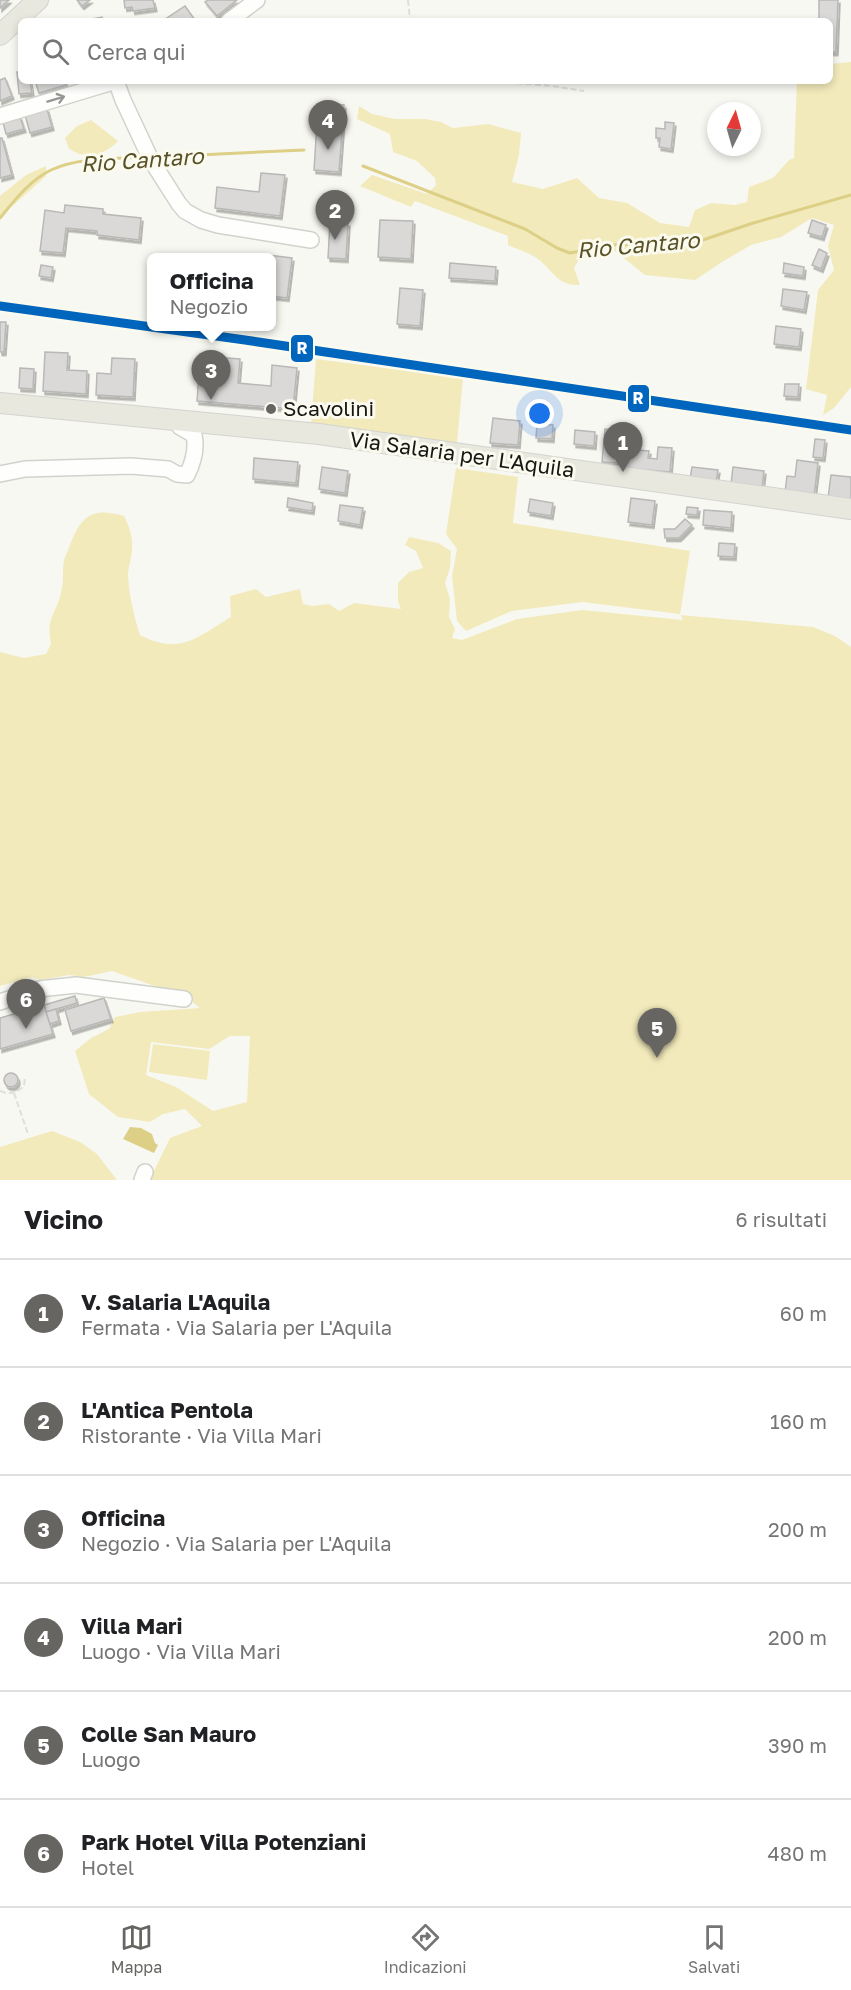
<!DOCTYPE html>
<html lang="it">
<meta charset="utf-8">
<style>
:root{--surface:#fff;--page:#f6f6f6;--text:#202124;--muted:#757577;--line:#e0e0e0;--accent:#666561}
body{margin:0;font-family:"Golos Text",sans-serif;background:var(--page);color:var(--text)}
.compass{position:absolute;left:707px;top:102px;width:54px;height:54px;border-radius:50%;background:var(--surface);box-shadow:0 3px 9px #0003;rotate:5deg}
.you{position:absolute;left:540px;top:414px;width:21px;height:21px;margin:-15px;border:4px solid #fff;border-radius:50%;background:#1a73e8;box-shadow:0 0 0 9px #1a73e833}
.badge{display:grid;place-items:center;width:39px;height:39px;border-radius:50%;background:var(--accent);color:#fff;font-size:20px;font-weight:700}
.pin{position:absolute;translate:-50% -50px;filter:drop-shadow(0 2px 3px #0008)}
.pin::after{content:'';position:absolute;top:32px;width:21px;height:18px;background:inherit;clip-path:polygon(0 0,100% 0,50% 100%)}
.popup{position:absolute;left:147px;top:253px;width:129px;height:78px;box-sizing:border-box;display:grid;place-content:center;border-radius:9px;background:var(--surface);filter:drop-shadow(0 2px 4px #0005);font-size:20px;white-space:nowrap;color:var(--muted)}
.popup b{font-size:22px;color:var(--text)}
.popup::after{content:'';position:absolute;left:50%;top:100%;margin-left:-12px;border:12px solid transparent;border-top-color:var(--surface)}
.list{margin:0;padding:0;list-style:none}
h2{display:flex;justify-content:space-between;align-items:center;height:78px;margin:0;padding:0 24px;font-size:26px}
h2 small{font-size:20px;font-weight:400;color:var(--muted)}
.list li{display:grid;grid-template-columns:39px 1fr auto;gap:18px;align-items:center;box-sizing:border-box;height:108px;padding:0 24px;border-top:2px solid var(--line)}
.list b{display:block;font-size:22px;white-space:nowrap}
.list p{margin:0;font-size:20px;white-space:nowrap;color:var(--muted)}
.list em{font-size:20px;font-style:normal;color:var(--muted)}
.icon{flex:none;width:33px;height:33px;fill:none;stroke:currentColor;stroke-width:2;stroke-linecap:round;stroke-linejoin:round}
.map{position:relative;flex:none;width:851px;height:1180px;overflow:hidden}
.search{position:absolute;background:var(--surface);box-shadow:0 3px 9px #0003;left:18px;right:18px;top:18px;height:66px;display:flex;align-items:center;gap:15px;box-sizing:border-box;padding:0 21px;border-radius:9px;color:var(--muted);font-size:22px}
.sheet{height:726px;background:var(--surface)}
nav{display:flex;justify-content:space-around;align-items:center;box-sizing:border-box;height:84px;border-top:2px solid var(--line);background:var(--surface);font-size:16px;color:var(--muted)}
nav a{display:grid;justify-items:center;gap:3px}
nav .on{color:var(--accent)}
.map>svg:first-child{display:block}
.green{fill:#f2eabb;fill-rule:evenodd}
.water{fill:#ddcf85}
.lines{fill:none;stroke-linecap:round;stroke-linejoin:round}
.stream{stroke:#ddcf85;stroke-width:3}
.building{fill:#dad9d8;stroke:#b9b8b7;stroke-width:1.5;filter:url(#shadow)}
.minor-casing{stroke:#d2d2cd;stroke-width:18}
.major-casing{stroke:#d3d3d0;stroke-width:22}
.path{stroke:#dfdedd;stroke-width:2;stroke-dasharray:6 3;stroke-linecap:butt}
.minor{stroke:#fefefd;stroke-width:15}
.major{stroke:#e9e8de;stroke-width:20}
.rail-1-casing{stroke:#fbfaef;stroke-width:14}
.rail-1{stroke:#0065bd;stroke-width:9}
.oneway{stroke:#969694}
.poi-dot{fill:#666561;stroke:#fbfaef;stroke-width:2}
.labels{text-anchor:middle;stroke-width:6;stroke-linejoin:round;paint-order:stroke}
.poi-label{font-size:21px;fill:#171613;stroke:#fbfaef;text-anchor:start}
.street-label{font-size:21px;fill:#171613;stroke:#fbfaef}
.water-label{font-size:22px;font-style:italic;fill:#5a5227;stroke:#fbfaef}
.line-badge{stroke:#fbfaef;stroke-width:2}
.badge-label{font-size:16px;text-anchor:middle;font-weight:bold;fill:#fff}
</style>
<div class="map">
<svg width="851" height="1180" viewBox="0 0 851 1180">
<defs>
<filter id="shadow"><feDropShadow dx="2" dy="3.5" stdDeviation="0" flood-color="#0004"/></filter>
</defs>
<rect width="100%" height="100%" fill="#f8f8f2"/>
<g class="green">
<path d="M851,62V387L834,408L823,415L827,395L806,389L818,290L834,270L828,246L834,225L812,218L781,237L751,245L722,262L695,280L645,275L610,247L578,261L574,268L580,285C555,286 554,269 535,257C527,252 517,249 508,245V236L415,201L411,207L360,186L372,175L427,194L436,185L435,178L417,161L393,152L390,134L357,119L359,106L372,114L395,119H425L441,122L453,128L488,124L521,133L519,155L512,182L543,189L577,178L599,198L627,203L660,223L689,227L695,210L711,203L735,205L747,202L749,187L773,178L789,160L794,158L797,81H830V64Z"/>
<path d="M91,120L118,141C112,148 105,150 98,156L79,154L69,149L65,138L77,126Z"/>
<path d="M46,166V176L0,217V196L26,175Z"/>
<path d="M316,359L463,378L457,443L311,424Z"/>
<path d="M456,468L518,477L513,523L690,551L680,615L813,627L835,636L851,647V1180H142L154,1171L170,1138L202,1126L185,1109L163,1114L150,1122L118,1117L89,1094L75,1051L91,1038L109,1029L115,1017L140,1012L200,1008L186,997L112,971L84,977L69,975L41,980L32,977L0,986V652L24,658L46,654L51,644C45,614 59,613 62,587C64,578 62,569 64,560C66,554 69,548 71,542C82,515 94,507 124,516C131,530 134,541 131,557C130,563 128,569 128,575C129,595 134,616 140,635C181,656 197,637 231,617L230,596L256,589L266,597L300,589L303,604L312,606L329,604L339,611L354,603L401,609L398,601V583L409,572L423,568L416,551L405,545L409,537L438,543L451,551L450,568L445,583L450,599L449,617L455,629L452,638L462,640L517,619L582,610L683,620L680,614L582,602L512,611L466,631L457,621L452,576L457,549L446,534ZM230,1036H250L247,1102L213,1111L176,1087L146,1075L151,1042L209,1049Z"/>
<path d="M153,1044L210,1051L207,1080L149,1072Z"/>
<path d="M52,1131L80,1142L97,1154L117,1180H0V1147Z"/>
</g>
<path class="water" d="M130,1127L141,1128L152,1134L155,1143L158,1145L154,1153L123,1139Z"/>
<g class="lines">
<g class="stream">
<path d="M156,157L304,150"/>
<path d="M363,166L525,229L557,248L570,253L612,245L694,243L750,224L851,195"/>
<path d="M0,218C14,201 30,180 51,170C79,157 113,159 144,157"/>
</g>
</g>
<g class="building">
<path d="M0,0H9L0,8Z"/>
<path d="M77,0H90L82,6Z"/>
<path d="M124,0H153L155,8L133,11L132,7L125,8Z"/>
<path d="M208,0H237L217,16L205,2Z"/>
<path d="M819,0H838L836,52H830V21H819Z"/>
<path d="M185,6L195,20L164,21V20Z"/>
<path d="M102,17L103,21H81Z"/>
<path d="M17,72H21V81H30L32,93L19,94Z"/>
<path d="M5,78L12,96L0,101V80Z"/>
<path d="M35,81H65L66,85L39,93Z"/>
<path d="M320,103L344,105L339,172L314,170L317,122H323L324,111H319Z"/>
<path d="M47,109L52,127L30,133L25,115Z"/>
<path d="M20,117L24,129L6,134L3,122Z"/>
<path d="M665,122L674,123L671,149L659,147L660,138H656V128L665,129Z"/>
<path d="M0,138H2L12,175L0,178Z"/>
<path d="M261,173L285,175L280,216L215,208L217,187L259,192Z"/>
<path d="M65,205L103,209V214L141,218L139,240L97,235V231L66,228L63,253L40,251L45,210L64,213Z"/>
<path d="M380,220L413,221L411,259L378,257Z"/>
<path d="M812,220L826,225L822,237L808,233Z"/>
<path d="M330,222L348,223L346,259L328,258Z"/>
<path d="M819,249L827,253L821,269L812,265Z"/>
<path d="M268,255L292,258L287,298L271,296V258H268Z"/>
<path d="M450,263L496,267L495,281L449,278Z"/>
<path d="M784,263L804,267L803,276L783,273Z"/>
<path d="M41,265L53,267L51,278L39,276Z"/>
<path d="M400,288L423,290L420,326L397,324Z"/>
<path d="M783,289L807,292L804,310L781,306Z"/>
<path d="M0,322H6L4,352H0Z"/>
<path d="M776,326L801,329L799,347L774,344Z"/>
<path d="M45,352L68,353L67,370L87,371L86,394L43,391Z"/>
<path d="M213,357L240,359L238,383L271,386L272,365L297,368L293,409L197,401L199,375L212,376Z"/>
<path d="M112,358L135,359L133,397L96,395L97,373L111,374Z"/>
<path d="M20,368L34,369L33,389L19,388Z"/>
<path d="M785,384H799L798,397L784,396Z"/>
<path d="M493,418L520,421L518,445L490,443Z"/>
<path d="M537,424L553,425L552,439L536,438Z"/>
<path d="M605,429L620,431L617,463L602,462Z"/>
<path d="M575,430L595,432L594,446L574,444Z"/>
<path d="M815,439L825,440L823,458L813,457Z"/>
<path d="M658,447L672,448L670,472L624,468L625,449L649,451L648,458L657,459Z"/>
<path d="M254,458L298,462L296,483L253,479Z"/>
<path d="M797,460L818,463L814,496L785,492L787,476L795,477Z"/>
<path d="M322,467L348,471L345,493L319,489Z"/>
<path d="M692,467L718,470L716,482L690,479Z"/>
<path d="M733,467L764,471L762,488L731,484Z"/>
<path d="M831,475L851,477V501L828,498Z"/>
<path d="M288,498L313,503L312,511L287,507Z"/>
<path d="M631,498L655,501L652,525L628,522Z"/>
<path d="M530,499L553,503L551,516L528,512Z"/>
<path d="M340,505L363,508L360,525L338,521Z"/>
<path d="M687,507L698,508L697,515L686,514Z"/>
<path d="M704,510L732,512L731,528L703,525Z"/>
<path d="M685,519L692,525L679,538H665L664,529H675Z"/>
<path d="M719,543L735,544L734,557L718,556Z"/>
<path d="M75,996L77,1003L46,1012L44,1005Z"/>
<path d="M104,998L111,1019L71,1031L65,1010Z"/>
<path d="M44,1005L53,1034L0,1049V1018Z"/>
<path d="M56,1009L59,1021L50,1024L46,1012Z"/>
<circle cx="11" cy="1080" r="7"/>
</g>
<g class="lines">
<defs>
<g id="minor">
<path d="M229,21L257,0"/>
<path d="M116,81L123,100L151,160L179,204L185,211L201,220L218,225L311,240"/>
<path d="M0,116L116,81"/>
<path d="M0,474L25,469L131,466L168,469L177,474L187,475C193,463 197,449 194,435L180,427L175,419"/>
<path d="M0,1002L39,989L76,985L184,999"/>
<path d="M142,1180L145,1172"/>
</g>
<g id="major">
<path d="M0,35L38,0"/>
<path d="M0,403L319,434L851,509"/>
</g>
</defs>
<use href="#minor" class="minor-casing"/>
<use href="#major" class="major-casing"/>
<g class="path">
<path d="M408,0L410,21"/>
<path d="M490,81L552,86L584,91"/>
<path d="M0,1091C9,1095 16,1093 24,1086L25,1077"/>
<path d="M14,1093L28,1134"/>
</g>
<use href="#minor" class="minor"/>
<use href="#major" class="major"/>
<defs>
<path id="rail-1" d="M0,306L245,340L851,430"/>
</defs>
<use href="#rail-1" class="rail-1-casing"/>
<use href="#rail-1" class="rail-1"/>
</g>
<defs><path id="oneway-shaft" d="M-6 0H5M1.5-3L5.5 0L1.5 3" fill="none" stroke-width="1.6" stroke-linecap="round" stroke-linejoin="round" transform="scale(1.5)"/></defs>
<use class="oneway" href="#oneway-shaft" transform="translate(56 99) rotate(-17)"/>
<circle class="poi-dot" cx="271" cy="409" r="6"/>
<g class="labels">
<g class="poi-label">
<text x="283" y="416">Scavolini</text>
</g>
<g class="street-label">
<text transform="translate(462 455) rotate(8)" y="7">Via Salaria per L'Aquila</text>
</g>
<g class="water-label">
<text transform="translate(142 160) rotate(-4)" y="8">Rio Cantaro</text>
<text transform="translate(638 245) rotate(-5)" y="8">Rio Cantaro</text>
</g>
</g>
<g class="line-badge">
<rect x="290" y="334" width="24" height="29" rx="6" fill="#0065bd"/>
<rect x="627" y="384" width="23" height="29" rx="6" fill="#0065bd"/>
</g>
<g class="badge-label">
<text x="302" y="354">R</text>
<text x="638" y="404">R</text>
</g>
</svg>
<svg class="compass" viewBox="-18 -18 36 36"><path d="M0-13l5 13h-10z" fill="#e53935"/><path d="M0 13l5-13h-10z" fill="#757577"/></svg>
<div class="you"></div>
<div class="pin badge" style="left:623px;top:472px">1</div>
<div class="pin badge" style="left:335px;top:240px">2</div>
<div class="pin badge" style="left:211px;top:400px">3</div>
<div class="popup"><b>Officina</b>Negozio</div>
<div class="pin badge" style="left:328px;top:150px">4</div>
<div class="pin badge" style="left:657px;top:1058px">5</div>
<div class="pin badge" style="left:26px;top:1029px">6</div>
<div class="search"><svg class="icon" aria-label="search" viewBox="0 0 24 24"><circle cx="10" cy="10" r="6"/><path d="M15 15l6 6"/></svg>Cerca qui</div>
</div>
<section class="sheet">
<h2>Vicino<small>6 risultati</small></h2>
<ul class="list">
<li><span class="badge">1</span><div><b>V. Salaria L'Aquila</b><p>Fermata · Via Salaria per L'Aquila</p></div><em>60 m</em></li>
<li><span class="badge">2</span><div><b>L'Antica Pentola</b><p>Ristorante · Via Villa Mari</p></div><em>160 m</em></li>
<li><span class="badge">3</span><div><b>Officina</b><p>Negozio · Via Salaria per L'Aquila</p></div><em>200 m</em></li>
<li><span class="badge">4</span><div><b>Villa Mari</b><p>Luogo · Via Villa Mari</p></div><em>200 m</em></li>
<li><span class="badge">5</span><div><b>Colle San Mauro</b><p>Luogo</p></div><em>390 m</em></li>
<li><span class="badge">6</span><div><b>Park Hotel Villa Potenziani</b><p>Hotel</p></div><em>480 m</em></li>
</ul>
</section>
<nav>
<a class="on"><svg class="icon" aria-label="map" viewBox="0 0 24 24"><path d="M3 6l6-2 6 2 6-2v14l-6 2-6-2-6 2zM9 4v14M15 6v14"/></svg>Mappa</a>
<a><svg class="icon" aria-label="directions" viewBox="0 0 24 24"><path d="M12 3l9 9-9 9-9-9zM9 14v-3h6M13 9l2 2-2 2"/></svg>Indicazioni</a>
<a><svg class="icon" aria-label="saved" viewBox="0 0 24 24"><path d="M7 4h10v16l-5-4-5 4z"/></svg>Salvati</a>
</nav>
